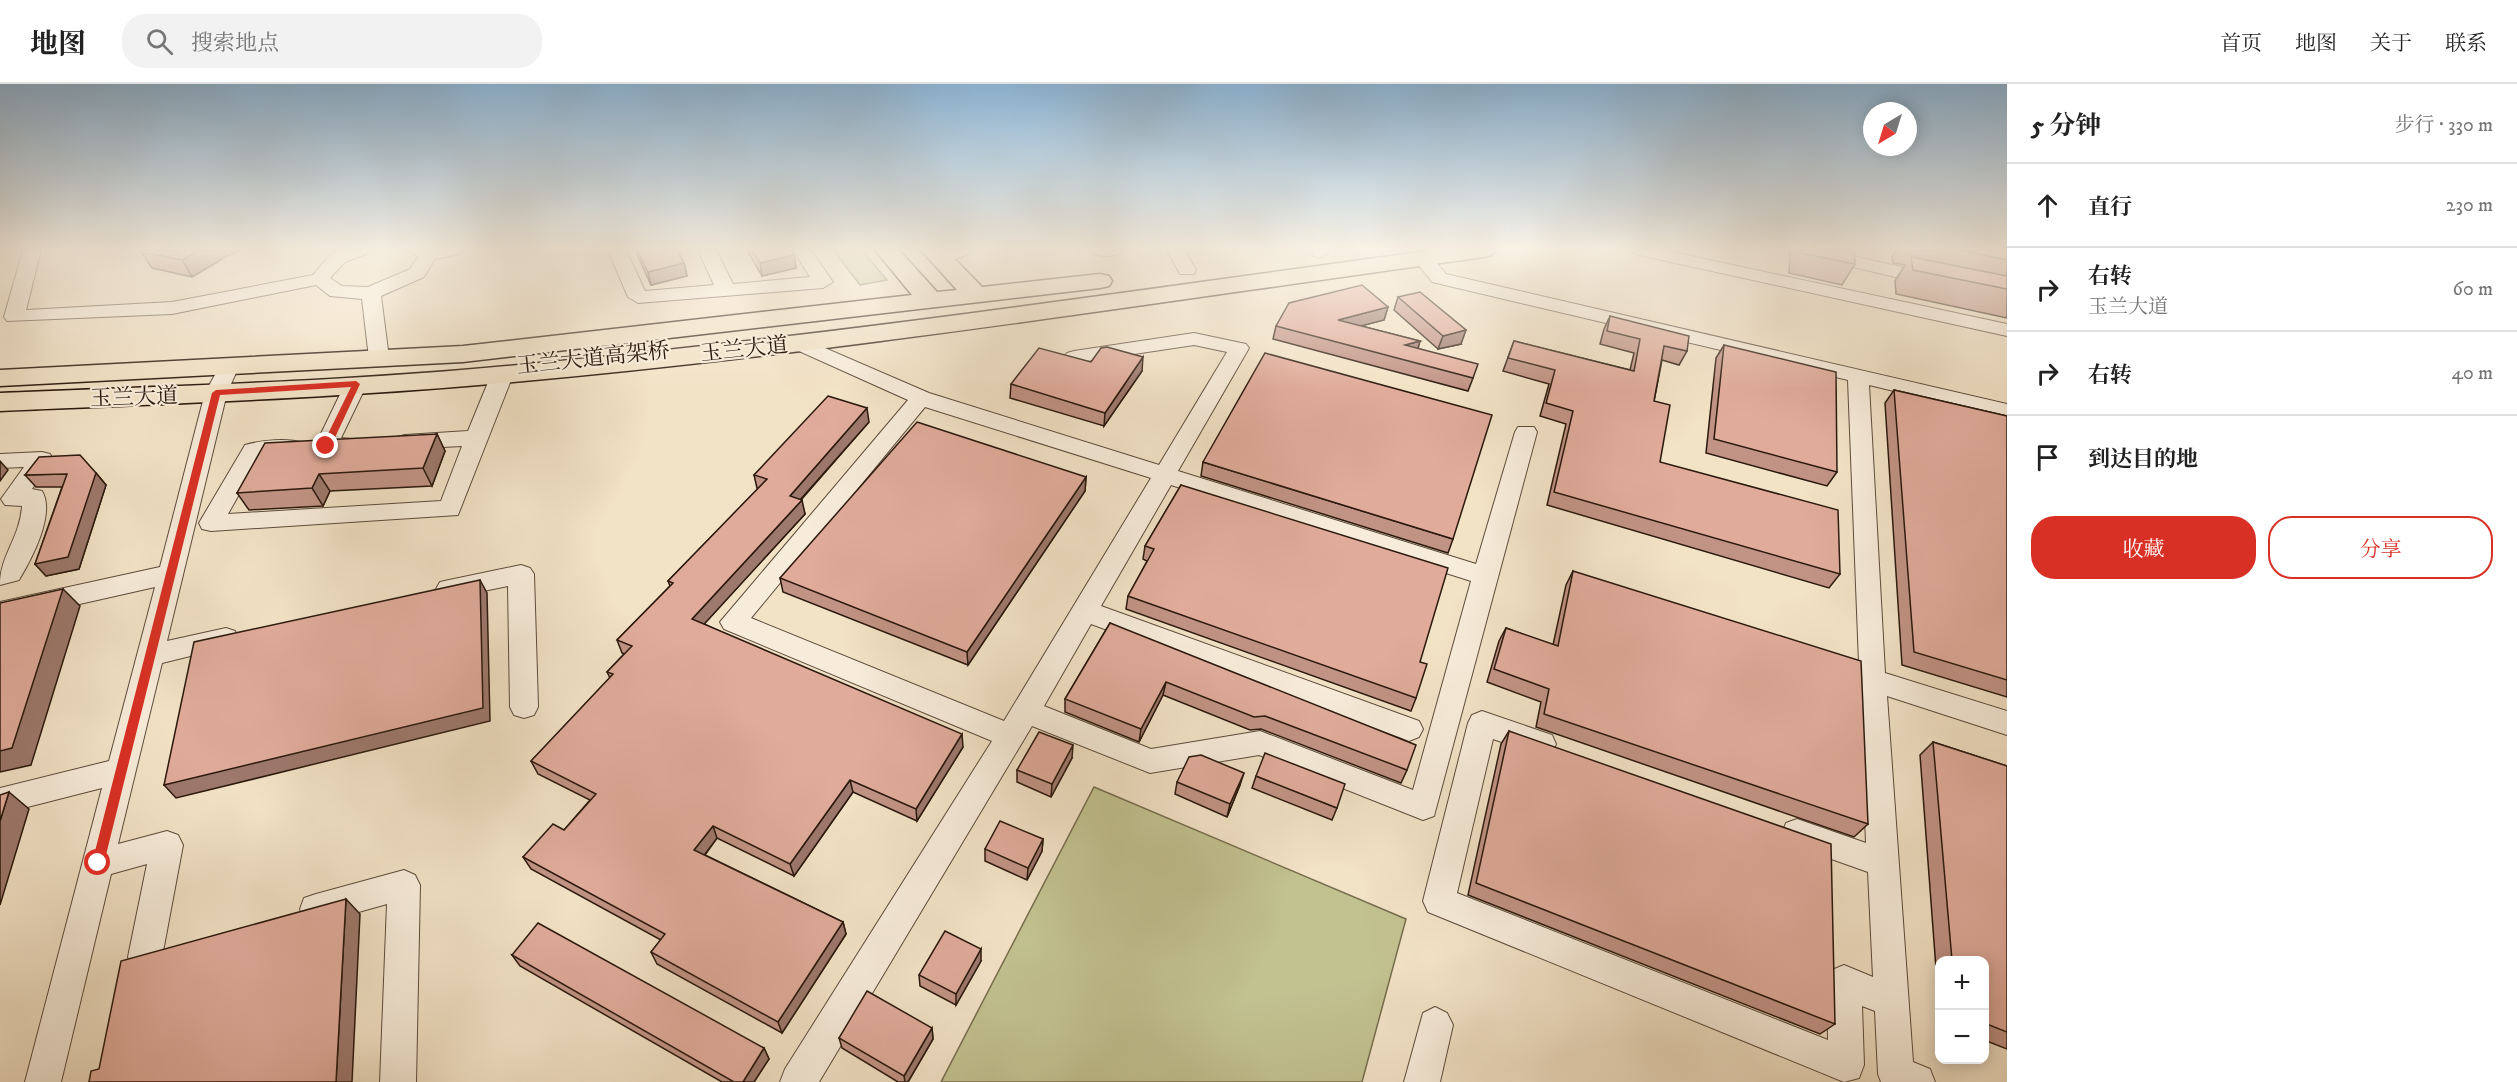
<!DOCTYPE html>
<html lang="zh">
<meta charset="utf-8">
<style>
:root{--surface:#fff;--page:#f2f2f2;--text:#222;--muted:#767676;--line:#e0e0e0;--accent:#d93025}
body{margin:0;font-family:"IM FELL DW Pica","Noto Serif SC",serif;background:var(--page);color:var(--text)}
.controls{position:absolute;right:18px;bottom:18px;display:grid;overflow:hidden;border-radius:12px;box-shadow:0 3px 15px #0003}
.controls button{width:54px;height:54px;display:grid;place-items:center;padding:0;border:0;border-bottom:2px solid var(--line);background:var(--surface);color:var(--text);font:30px sans-serif}
.compass{position:absolute;left:1863px;top:18px;width:54px;height:54px;border-radius:50%;background:var(--surface);box-shadow:0 3px 15px #0003;rotate:218deg}
.stop{position:absolute;width:18px;height:18px;margin:-14px;border:4px solid #d93025;border-radius:50%;background:#fff}
.stop.end{background:#d93025;border-color:#fff;box-shadow:0 2px 6px #0008}
.list{margin:0;padding:0;list-style:none}
h2{display:flex;justify-content:space-between;align-items:center;height:78px;margin:0;padding:0 24px;font-size:26px}
h2 small{font-size:20px;font-weight:400;color:var(--muted)}
.list li{display:grid;grid-template-columns:39px 1fr auto;gap:18px;align-items:center;box-sizing:border-box;height:84px;padding:0 24px;border-top:2px solid var(--line)}
.list b{display:block;font-size:22px;white-space:nowrap}
.list p{margin:0;font-size:20px;white-space:nowrap;color:var(--muted)}
.list em{font-size:20px;font-style:normal;color:var(--muted)}
.actions{display:flex;gap:12px;padding:18px 24px}
.actions a{flex:1;padding:14px 0;border:2px solid var(--accent);border-radius:24px;text-align:center;font-size:21px;color:var(--accent)}
.actions .main{background:var(--accent);color:#fff}
.icon{flex:none;width:33px;height:33px;fill:none;stroke:currentColor;stroke-width:2;stroke-linecap:round;stroke-linejoin:round}
.map{position:relative;flex:none;width:2007px;height:998px;overflow:hidden}
header{display:flex;align-items:center;gap:36px;box-sizing:border-box;height:84px;padding:0 30px;background:var(--surface);border-bottom:2px solid var(--line)}
header strong{font-size:28px}
nav{display:flex;gap:33px;margin-inline-start:auto;font-size:21px}
.search{width:420px;height:54px;background:var(--page);display:flex;align-items:center;gap:15px;box-sizing:border-box;padding:0 21px;border-radius:24px;color:var(--muted);font-size:22px}
main{display:flex}
aside{flex:1;background:var(--surface)}
.map>svg:first-child{display:block}
.green{fill:#c2c190;stroke:#766d4e;stroke-width:1.5}
.lines{fill:none;stroke-linecap:round;stroke-linejoin:round}
.minor-casing{stroke:#5d4b3b;stroke-width:2}
.major-casing{stroke:#2b190d;stroke-width:3}
.minor{fill:#f7ecda;fill-rule:evenodd}
.major{fill:#f2e2c6;fill-rule:evenodd}
.wall{fill:#c19385;stroke:#2b190d;stroke-width:1.5}
.shaded-wall{fill:#9d786c;stroke:#2b190d;stroke-width:1.5}
.building{fill:#e0ab9b;stroke:#2b190d;stroke-width:1.5}
.route{fill:#d93025}
.labels{text-anchor:middle;stroke-width:4.5;stroke-linejoin:round;paint-order:stroke}
.far-street-label{font-size:22px;fill:#2b190d;stroke:#f7ecda}
</style>
<header>
<strong>地图</strong>
<div class="search"><svg class="icon" aria-label="search" viewBox="0 0 24 24"><circle cx="10" cy="10" r="6"/><path d="M15 15l6 6"/></svg>搜索地点</div>
<nav><a>首页</a><a>地图</a><a>关于</a><a>联系</a></nav>
</header>
<main>
<div class="map">
<svg width="2007" height="998" viewBox="0 0 2007 998">
<rect width="100%" height="100%" fill="#f2e2c6"/>
<filter id="stains"><feTurbulence type="fractalNoise" baseFrequency=".00333" numOctaves="4"/><feColorMatrix values="0 0 0 0 .2 0 0 0 0 .09 0 0 0 0 .02 0 0 0 .5 -.17"/></filter>
<radialGradient id="worn" r=".72"><stop offset=".6" stop-color="#630" stop-opacity="0"/><stop offset="1" stop-color="#630" stop-opacity=".3"/></radialGradient>
<g class="green">
<path d="M833,166H862L887,196L860,201Z"/>
<path d="M1094,703L1406,835L1362,998H941Z"/>
</g>
<g class="lines">
<defs>
<g id="minor">
<path d="M23,166H41L26,226L172,218L313,191L331,170L344,166H369L366,170L345,178L330,194L342,202L368,203L410,185L418,173L409,166H463L460,170L435,175L424,193L381,212L389,274L386,278H372L369,274L362,215L330,212L316,201L172,230L7,237L4,233Z"/>
<path d="M608,166H626L645,207L714,201L698,166H716L733,200L810,193L793,166H811L833,198L823,204L638,219L628,213Z"/>
<path d="M942,166H973C966,174 943,179 932,176L930,172L932,168Z"/>
<path d="M1089,166H1124C1117,174 1096,174 1089,166Z"/>
<path d="M1167,166H1185L1196,186L1194,190H1180Z"/>
<path d="M1309,166H1328L1329,168L1320,174L1314,172Z"/>
<path d="M1630,166H1663L2007,240V252L1639,171Z"/>
<path d="M1796,166H1827L1940,192L1942,196L1933,202L1799,170Z"/>
<path d="M1422,168L1429,170L1446,190L2007,320V334L1869,301L1885,589L2007,627V651L1887,612L1913,978L1930,985L1935,998H1881L1878,990L1875,927L1862,922L1864,981L1859,994L1844,998L1428,828L1423,817L1468,639L1472,631L1482,627L1552,651L1556,660L1552,669L1542,672L1493,655L1457,809L1828,956L1827,898L1832,886L1844,881L1873,893L1868,788L1786,759L1782,749L1786,739L1797,735L1866,759L1848,296L1432,198L1413,174Z"/>
<path d="M1194,249L1246,260L1249,264L1178,387L1476,480L1515,348L1518,343H1534L1537,348L1434,732L1423,736L1259,671L1150,689L1032,642L819,998H780L785,985L992,657L724,545L720,538L908,316L790,263L787,259L790,255H804L929,309L1159,381L1227,268L1194,261L1074,279L1067,277L1064,273L1067,269L1074,267ZM925,323L1151,394L1004,637L751,534ZM1171,401L1471,497L1413,706L1260,647L1151,665L1044,622L1091,540L1399,653L1409,657L1419,653L1423,645L1419,637L1101,522Z"/>
<path d="M229,276L236,278L239,282L227,309L167,557L226,544L235,547L239,554L235,561L162,579L118,760L167,747L178,751L183,761L162,873L157,884L145,889L133,884L128,873L147,780L111,790L61,998H25L102,704L0,730V704L109,677L155,503L0,538V518L160,483L205,309L222,278Z"/>
<path d="M502,285L509,287L513,291L458,431L211,447L202,445L199,439L245,361C262,356 287,354 304,359L307,364L304,369L260,373L228,430L441,417L462,362L405,365L397,363L394,358L397,353L405,351L468,347L491,291L495,287Z"/>
<path d="M356,294L363,295L367,300L341,354L361,356L364,361L361,366L326,369L318,367L315,362L345,300L349,295Z"/>
<path d="M42,368L50,370L53,375L32,405L42,407C56,430 31,476 19,496L0,501C0,471 20,454 22,422L5,421L1,415L24,383L0,384V370Z"/>
<path d="M521,481L530,484L534,490L538,623L534,631L524,634L514,631L510,623L508,502L449,514L440,512L436,505L440,498L449,496Z"/>
<path d="M404,786L415,791L420,801L416,998H380L387,820L316,840L304,836L300,825L304,814L316,810Z"/>
<path d="M1435,923L1447,929L1453,941L1440,998H1404L1423,929Z"/>
</g>
<g id="major">
<path d="M875,166H899L937,208L957,206L921,166H946L982,203L1100,190L1109,192L1112,197L1109,202L1100,204L463,278L0,302V286L463,262L912,211Z"/>
<path d="M1434,166H1496L1492,171L1484,173C1157,218 831,270 502,299C335,314 167,320 0,327V309C169,302 338,298 507,282C817,254 1125,208 1434,166Z"/>
</g>
</defs>
<use href="#minor" class="minor-casing"/>
<use href="#major" class="major-casing"/>
<use href="#minor" class="minor"/>
<use href="#major" class="major"/>
</g>
<g class="wall">
<path d="M145,166H241L227,172L192,193L152,184L141,168Z"/>
<path d="M635,166H677L684,179L687,192L651,201Z"/>
<path d="M747,166H791L794,171L796,184L762,192Z"/>
<path d="M1790,166H1854L1855,180L1842,201L1789,189Z"/>
<path d="M1897,166H2007V234L1896,210L1895,197L1905,181L1893,179L1892,172Z"/>
<path d="M1398,213L1461,260L1438,265L1394,226Z"/>
<path d="M1388,223L1384,236L1361,242L1420,257L1418,264L1473,294L1468,307L1273,255L1276,242Z"/>
<path d="M1610,232L1687,267L1679,281L1662,276L1654,317L1660,378L1840,490L1829,504L1547,421L1566,340L1540,332L1549,300L1503,287L1514,257L1630,286L1634,269L1600,260L1604,245Z"/>
<path d="M1724,261L1837,388L1827,402L1706,369L1716,274Z"/>
<path d="M1091,278L1142,287L1104,342L1010,314L1011,300Z"/>
<path d="M1894,306L2007,332V613L1902,581L1885,319Z"/>
<path d="M869,338L801,416L805,430L704,540L963,663L917,737L853,708L794,792L717,754L705,771L843,838L846,850L782,949L657,880L651,868L661,856L531,785L523,773L564,746L590,716L538,690L531,677L610,594L607,588L624,570L622,569L617,556L670,502L668,497L758,405L757,404L754,391Z"/>
<path d="M437,350L445,367L432,402L330,407L323,422L249,426L237,409Z"/>
<path d="M1203,378L1453,455L1448,469L1201,392Z"/>
<path d="M96,389L106,401L79,485L46,492L35,480L62,403H36L25,391Z"/>
<path d="M1086,393L1085,407L968,581L783,508L780,494Z"/>
<path d="M1181,401L1420,578L1416,614L1411,627L1126,525L1128,512L1147,477L1143,475L1145,462Z"/>
<path d="M1573,487L1868,740L1854,753L1536,643L1541,618L1487,598L1499,557L1506,544L1553,561L1566,501Z"/>
<path d="M1110,539L1407,686L1401,699L1261,645L1250,646L1163,611L1139,658L1065,628V615Z"/>
<path d="M1509,647L1835,940L1820,950L1468,811L1501,660Z"/>
<path d="M1933,658L2007,682V965L1984,956V876H1940V938L1920,671Z"/>
<path d="M1072,674L1051,713L1017,698V686Z"/>
<path d="M1256,692L1337,724L1332,736L1252,704Z"/>
<path d="M1177,698L1240,701L1227,733L1175,710Z"/>
<path d="M1043,755L1042,767L1027,796L985,777V765Z"/>
<path d="M512,871L764,964L769,975L754,998H722L520,882Z"/>
<path d="M981,877L956,921L920,902L919,891Z"/>
<path d="M932,944L933,955L908,998H898L842,964L839,954Z"/>
</g>
<g class="shaded-wall">
<path d="M200,166H241L227,172L192,193L182,176Z"/>
<path d="M794,171L796,184L762,192L760,179Z"/>
<path d="M684,179L687,192L651,201L648,188Z"/>
<path d="M1388,223L1384,236L1334,249L1338,236Z"/>
<path d="M1466,246L1461,260L1438,265L1443,252Z"/>
<path d="M1420,257L1416,271L1405,261Z"/>
<path d="M1143,273L1142,287L1104,342L1105,329Z"/>
<path d="M867,324L869,338L792,425L790,412Z"/>
<path d="M437,350L445,367L432,402L423,384Z"/>
<path d="M0,377L8,386L0,397Z"/>
<path d="M96,389L106,401L79,485L46,492L35,480Z"/>
<path d="M319,390L330,407L323,422L312,404Z"/>
<path d="M1086,393L1085,407L968,581L967,568Z"/>
<path d="M802,416L805,430L696,549L692,535Z"/>
<path d="M480,496L487,509L490,637L176,714L164,701Z"/>
<path d="M63,505L80,522L31,681L0,688V667Z"/>
<path d="M1166,598L1163,611L1139,658L1141,645Z"/>
<path d="M962,650L963,663L917,737L916,725Z"/>
<path d="M1073,661L1072,674L1051,713L1052,700Z"/>
<path d="M1244,689L1240,701L1227,733L1230,720Z"/>
<path d="M850,696L853,708L794,792L790,780Z"/>
<path d="M9,708L29,725L0,821V737Z"/>
<path d="M713,742L717,754L699,778L694,766Z"/>
<path d="M1043,755L1042,767L1027,796L1028,784Z"/>
<path d="M346,815L360,830L352,998H336Z"/>
<path d="M843,838L846,850L782,949L778,938Z"/>
<path d="M981,865V877L956,921V910Z"/>
<path d="M932,944L933,955L908,998H905L904,992Z"/>
<path d="M764,964L769,975L754,998H743Z"/>
</g>
<g class="building">
<path d="M145,166H200L182,176L141,168Z"/>
<path d="M637,166H677L684,179L648,188Z"/>
<path d="M752,166H791L794,171L760,179Z"/>
<path d="M1801,166H1854L1855,180L1801,169Z"/>
<path d="M1961,166H2007V176Z"/>
<path d="M1911,173L2007,192V205L1913,186Z"/>
<path d="M1362,201L1388,223L1338,236L1420,257L1405,261L1478,280L1473,294L1276,242L1289,219Z"/>
<path d="M1420,208L1466,246L1443,252L1398,213Z"/>
<path d="M1610,232L1689,252L1687,267L1664,262L1654,317L1670,321L1660,378L1838,426L1840,490L1554,408L1573,327L1546,319L1555,286L1508,274L1514,257L1634,287L1640,255L1607,247Z"/>
<path d="M1724,261L1836,288L1837,388L1714,355Z"/>
<path d="M1107,263L1143,273L1105,329L1011,300L1039,264L1091,278L1101,264Z"/>
<path d="M1265,269L1492,331L1453,455L1203,378Z"/>
<path d="M1894,306L2007,332V596L1914,568Z"/>
<path d="M828,312L867,324L790,412L802,416L692,535L962,650L916,725L850,696L790,780L713,742L694,766L843,838L778,938L651,868L665,850L523,773L553,740L564,746L596,710L531,677L613,590L607,588L632,562L617,556L673,499L668,497L767,395L754,391Z"/>
<path d="M917,338L1086,393L967,568L780,494Z"/>
<path d="M437,350L423,384L319,390L312,404L237,409L265,359Z"/>
<path d="M80,371L96,389L68,473L35,480L67,390L25,391L39,373Z"/>
<path d="M1181,401L1448,484L1420,578L1427,580L1416,614L1128,512L1154,465L1145,462Z"/>
<path d="M1573,487L1861,577L1868,740L1544,630L1549,605L1494,585L1506,544L1558,562Z"/>
<path d="M480,496L483,624L164,701L194,558Z"/>
<path d="M63,505L12,664L0,667V519Z"/>
<path d="M1110,539L1416,661L1407,686L1265,632L1254,633L1166,598L1141,645L1065,615Z"/>
<path d="M1509,647L1831,760L1835,940L1476,799Z"/>
<path d="M1039,648L1073,661L1052,700L1017,686Z"/>
<path d="M1933,658L2007,682V948L1984,939V876H1952Z"/>
<path d="M1265,669L1345,700L1337,724L1256,692Z"/>
<path d="M1201,671L1244,689L1230,720L1177,698L1189,673Z"/>
<path d="M9,708L0,737V711Z"/>
<path d="M1000,737L1043,755L1028,784L985,765Z"/>
<path d="M346,815L336,998H89L91,987L99,985L121,877Z"/>
<path d="M538,839L764,964L743,998H734L512,871Z"/>
<path d="M945,847L981,865L956,910L919,891Z"/>
<path d="M867,907L932,944L904,992L839,954Z"/>
</g>
<linearGradient id="sky" x2="0" y2="1"><stop stop-color="#8cb6d8"/><stop offset="0.54" stop-color="#f9f2e5"/><stop offset="1" stop-color="#f9f2e5" stop-opacity="0"/></linearGradient>
<rect width="2007" height="305" fill="url(#sky)"/>
<path class="route" d="M356,297L360,300L331,362L326,365L322,362L351,303L220,311L104,779L98,784L94,783L92,779L212,309L216,306Z"/>
<g class="labels">
<g class="far-street-label">
<text transform="translate(744 264) rotate(-6)" y="8">玉兰大道</text>
<text transform="translate(593 273) rotate(-6)" y="8">玉兰大道高架桥</text>
<text transform="translate(134 312) rotate(-2)" y="8">玉兰大道</text>
</g>
</g>
<rect width="100%" height="100%" filter="url(#stains)"/>
<rect width="100%" height="100%" fill="url(#worn)"/>
</svg>
<div class="controls">
<button>+</button>
<button>−</button>
</div>
<svg class="compass" viewBox="-18 -18 36 36"><path d="M0-13l5 13h-10z" fill="#e53935"/><path d="M0 13l5-13h-10z" fill="#767676"/></svg>
<div class="stop" style="left:98px;top:779px"></div>
<div class="stop end" style="left:326px;top:362px"></div>
</div>
<aside>
<h2>5 分钟<small>步行 · 330 m</small></h2>
<ul class="list">
<li><svg class="icon" aria-label="ahead" viewBox="0 0 24 24"><path d="M12 20V5M6 11l6-6 6 6"/></svg><div><b>直行</b></div><em>230 m</em></li>
<li><svg class="icon" aria-label="right" viewBox="0 0 24 24"><path d="M7 20v-9h11M14 6l5 5-5 5"/></svg><div><b>右转</b><p>玉兰大道</p></div><em>60 m</em></li>
<li><svg class="icon" aria-label="right" viewBox="0 0 24 24"><path d="M7 20v-9h11M14 6l5 5-5 5"/></svg><div><b>右转</b></div><em>40 m</em></li>
<li><svg class="icon" aria-label="arrive" viewBox="0 0 24 24"><path d="M6 21V4h12l-3 4 3 4H6"/></svg><div><b>到达目的地</b></div></li>
</ul>
<div class="actions"><a class="main">收藏</a><a>分享</a></div>
</aside>
</main>
